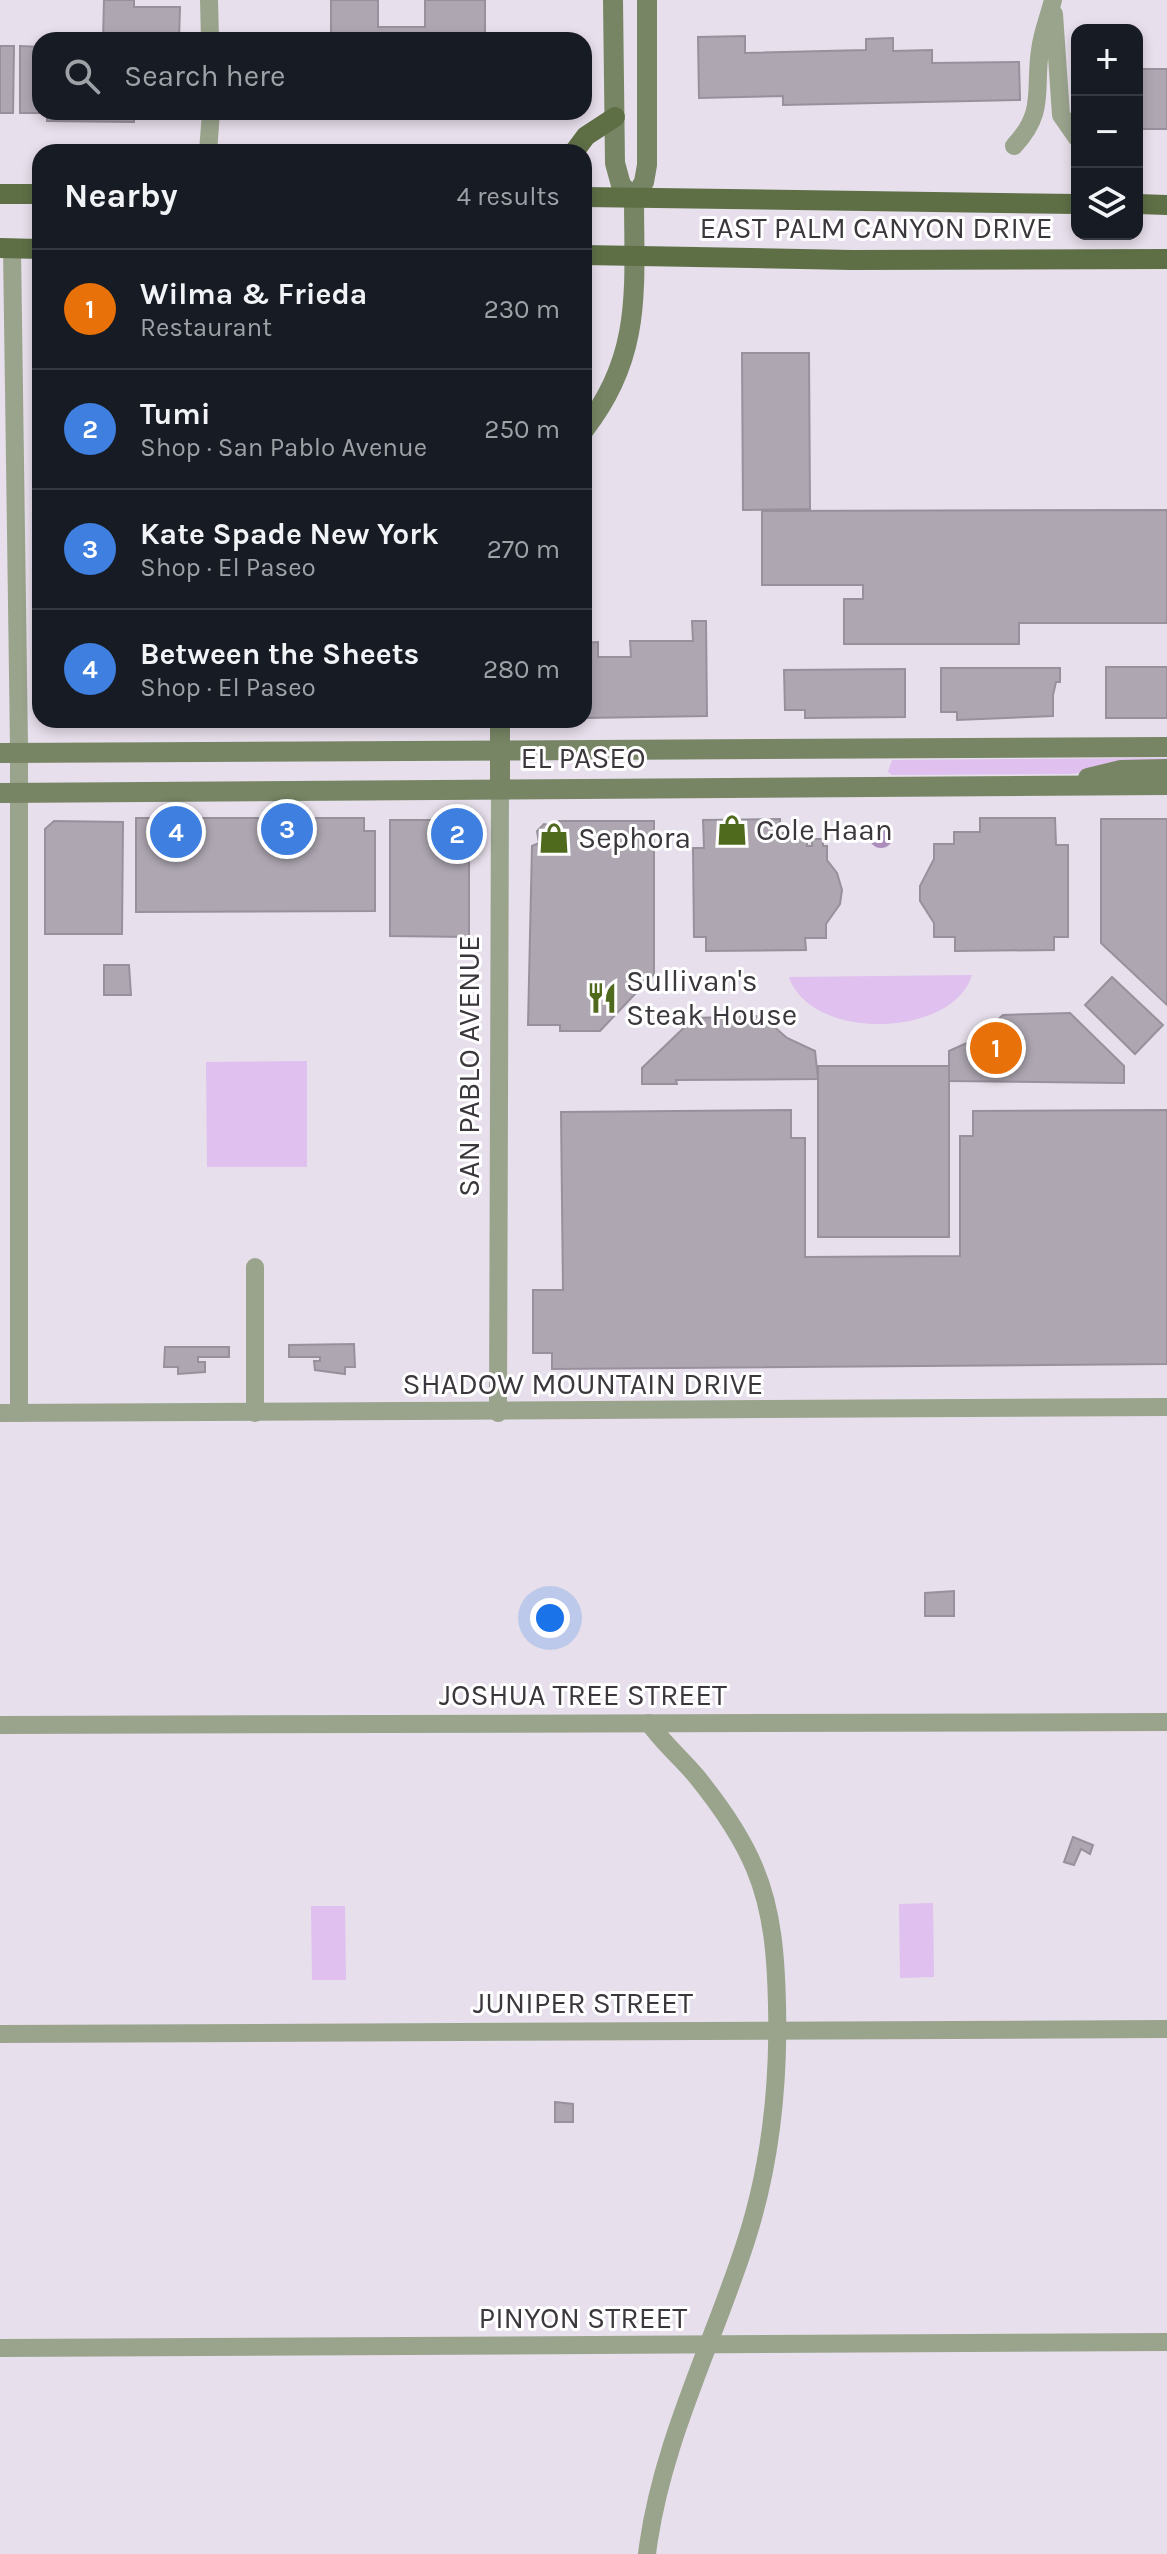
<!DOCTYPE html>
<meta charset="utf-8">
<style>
:root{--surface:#171b24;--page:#20242c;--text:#f1f3f6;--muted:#9ea1a6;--line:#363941;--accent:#a8b594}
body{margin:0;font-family:Karla,sans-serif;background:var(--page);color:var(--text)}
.controls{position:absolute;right:24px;top:24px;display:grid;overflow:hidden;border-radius:16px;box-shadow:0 4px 12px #0003}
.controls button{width:72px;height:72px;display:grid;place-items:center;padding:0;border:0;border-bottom:2px solid var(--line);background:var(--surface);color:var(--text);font:40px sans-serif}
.you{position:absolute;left:550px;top:1618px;width:28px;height:28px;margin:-20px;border:6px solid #fff;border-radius:50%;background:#1a73e8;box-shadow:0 0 0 12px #1a73e833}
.badge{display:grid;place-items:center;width:52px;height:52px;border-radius:50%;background:var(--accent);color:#fff;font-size:26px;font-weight:700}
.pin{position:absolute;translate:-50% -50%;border:4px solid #fff;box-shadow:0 2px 8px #0006}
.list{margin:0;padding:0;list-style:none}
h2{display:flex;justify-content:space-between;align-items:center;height:104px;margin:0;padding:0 32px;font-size:34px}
h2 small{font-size:26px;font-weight:400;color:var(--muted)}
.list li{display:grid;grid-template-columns:52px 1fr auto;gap:24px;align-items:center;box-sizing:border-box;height:120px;padding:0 32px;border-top:2px solid var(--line)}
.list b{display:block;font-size:30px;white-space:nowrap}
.list p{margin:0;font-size:26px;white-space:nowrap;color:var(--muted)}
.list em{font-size:26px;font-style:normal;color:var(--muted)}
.icon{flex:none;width:44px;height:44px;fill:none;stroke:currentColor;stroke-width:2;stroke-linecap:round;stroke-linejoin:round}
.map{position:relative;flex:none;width:1167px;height:2554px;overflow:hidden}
.search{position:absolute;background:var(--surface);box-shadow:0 4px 12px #0003;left:32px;top:32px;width:560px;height:88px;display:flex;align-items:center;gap:20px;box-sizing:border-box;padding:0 28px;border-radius:24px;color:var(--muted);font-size:30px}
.panel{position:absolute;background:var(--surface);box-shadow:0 4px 12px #0003;left:32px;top:144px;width:560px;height:584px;border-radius:24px}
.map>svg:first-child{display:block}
.green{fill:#dfc0ef}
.water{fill:#ac8dbc}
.building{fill:#aea7b2;stroke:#98919c;stroke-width:2}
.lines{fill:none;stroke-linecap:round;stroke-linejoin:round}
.street{stroke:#9aa48d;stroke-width:18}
.secondary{stroke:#778564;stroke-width:20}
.primary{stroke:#5e6f46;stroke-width:20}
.labels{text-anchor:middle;stroke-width:6;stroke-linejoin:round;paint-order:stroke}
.street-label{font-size:30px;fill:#3b373c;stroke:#fff}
.poi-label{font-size:30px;fill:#3b373c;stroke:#fff;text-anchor:start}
</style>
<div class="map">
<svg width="1167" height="2554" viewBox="0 0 1167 2554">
<rect width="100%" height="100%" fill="#e7dfeb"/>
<g class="green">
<path d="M1167,758V764L1071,774L892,775L888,772L892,760Z"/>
<path d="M972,975C953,1038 811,1042 789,977Z"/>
<path d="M307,1061V1167H207L206,1062Z"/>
<path d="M933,1903L934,1977L900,1978L899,1904Z"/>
<path d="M311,1906H345L346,1980H312Z"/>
</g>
<circle class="water" cx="881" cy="836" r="12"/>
<g class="building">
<path d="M104,0H134V7H180L179,40H103Z"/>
<path d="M331,0H378V27H425V0H485V40H331Z"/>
<path d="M745,36V53L866,50V39L893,38V51L932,50V63L1019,62L1020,100L783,105V96L699,98L698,37Z"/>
<path d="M0,46H14L13,113H0Z"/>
<path d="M20,46L40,47V112H134V122L47,121V113H20Z"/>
<rect x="1137" y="69" width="30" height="60"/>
<path d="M742,353H809L810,509L743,510Z"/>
<path d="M1167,510V623H1019V644H844V599H863V585H762V511Z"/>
<path d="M692,621H706L707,716L584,718V643L598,642V657H631L630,641H693Z"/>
<rect x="1106" y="667" width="61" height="51"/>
<path d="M941,668H1060V682H1056L1053,695V716L957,720V712H941Z"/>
<path d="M905,669V717L805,718V710H785L784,670Z"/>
<path d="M136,818H364V831H375V911L136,912Z"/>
<path d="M980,818H1055L1056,845H1068V937H1054V950L955,951V937H934V923L920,901V886L934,859V844H954V832H980Z"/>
<path d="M780,819V833H807V846H812V839H823V846H827V860L837,873L842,890L840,904L826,924V938H805L806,950L706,951V937H694L693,848H704L703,820Z"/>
<path d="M1101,819H1167V1005L1101,943Z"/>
<path d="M390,820H460L469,829V937L390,936Z"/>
<path d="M54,821L123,822L122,934H45V829Z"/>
<path d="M559,821H654V974L600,1031H560V1025H528L532,846L539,843L537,831L544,824L557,826Z"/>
<path d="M104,965H129L131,995H104Z"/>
<path d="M1112,977L1163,1025L1135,1054L1085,1005Z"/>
<path d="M1070,1013L1124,1066V1083L949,1081V1051L976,1039L1003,1015Z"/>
<path d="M762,1016L787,1038L815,1051L818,1079L676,1080L677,1084H642V1068L694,1018Z"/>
<rect x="818" y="1066" width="131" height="171"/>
<path d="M791,1110V1138H805V1257L960,1256V1136H973V1111L1167,1110V1364L552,1369V1353H533V1290H563L561,1112Z"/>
<path d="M354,1344L355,1367H345V1374L315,1370L314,1361H320V1357H289V1345Z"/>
<path d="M165,1347H229V1357H198V1362H205V1372L178,1374V1367H164Z"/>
<path d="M954,1591V1616H925V1593Z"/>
<path d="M1073,1837L1093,1845L1090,1854L1081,1849L1074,1865L1064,1862Z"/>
<path d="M555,2102L573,2104V2122H555Z"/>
</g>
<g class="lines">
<g class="street">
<path d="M209,0L210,40"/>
<path d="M1054,14L1061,115L1077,138"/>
<path d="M1014,146C1046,112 1034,91 1040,50C1042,33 1049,16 1053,0"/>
<path d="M208,152L211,112"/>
<path d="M12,248L19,746V1413"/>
<path d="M255,1267V1413"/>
<path d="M0,1413L1167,1407"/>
<path d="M498,1413L500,788"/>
<path d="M0,1725L1167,1722"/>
<path d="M0,2034L1167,2029"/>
<path d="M0,2348L1167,2342"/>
<path d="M647,2554C660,2446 712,2346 745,2244C770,2168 779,2085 777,2005C776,1959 773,1912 755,1869C742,1837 718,1803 697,1777C681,1758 663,1743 649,1723"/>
</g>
<g class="secondary">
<path d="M613,0L615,163L621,185L634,198"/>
<path d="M584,430C643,355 634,288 634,198L644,182L647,165V0"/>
<path d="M0,753L1167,747"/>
<path d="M1088,778L1121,770L1167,769"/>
<path d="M500,788V720"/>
<path d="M0,793L1167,785"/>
</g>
<g class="primary">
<path d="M574,152L586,136L615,117"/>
<path d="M0,194H40"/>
<path d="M584,197L1077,204"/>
<path d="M1137,204L1167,205"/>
<path d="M0,248L40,249"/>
<path d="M584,255L852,260L1167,259"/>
</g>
</g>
<defs>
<symbol id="shop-bare" viewBox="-9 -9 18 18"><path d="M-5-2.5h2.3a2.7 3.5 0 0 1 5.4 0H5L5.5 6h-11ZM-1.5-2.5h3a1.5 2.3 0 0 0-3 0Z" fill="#4f6a1d" stroke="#fff" stroke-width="2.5" paint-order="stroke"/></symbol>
<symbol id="restaurant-bare" viewBox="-9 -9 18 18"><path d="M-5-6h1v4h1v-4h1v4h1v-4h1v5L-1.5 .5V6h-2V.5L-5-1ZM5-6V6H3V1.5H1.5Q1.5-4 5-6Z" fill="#4f6a1d" stroke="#fff" stroke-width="2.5" paint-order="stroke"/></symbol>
</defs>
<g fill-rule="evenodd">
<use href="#shop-bare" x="710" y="808" width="44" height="44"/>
<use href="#shop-bare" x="532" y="816" width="44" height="44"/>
<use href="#restaurant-bare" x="580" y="976" width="44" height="44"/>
</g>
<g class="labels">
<g class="street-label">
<text x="876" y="238">EAST PALM CANYON DRIVE</text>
<text x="583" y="768">EL PASEO</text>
<text transform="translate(469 1066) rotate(-90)" y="10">SAN PABLO AVENUE</text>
<text x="583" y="1394">SHADOW MOUNTAIN DRIVE</text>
<text x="583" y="1705">JOSHUA TREE STREET</text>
<text x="583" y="2013">JUNIPER STREET</text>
<text x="583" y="2328">PINYON STREET</text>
</g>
<g class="poi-label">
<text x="756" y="840">Cole Haan</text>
<text x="578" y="848">Sephora</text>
<text x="626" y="991">Sullivan's<tspan x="626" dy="34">Steak House</tspan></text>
</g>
</g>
</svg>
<div class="controls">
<button>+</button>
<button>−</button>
<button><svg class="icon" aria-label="layers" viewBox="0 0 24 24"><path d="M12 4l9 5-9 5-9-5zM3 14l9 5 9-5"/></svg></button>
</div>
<div class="you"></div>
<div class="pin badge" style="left:996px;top:1048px;background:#e8710a">1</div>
<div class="pin badge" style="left:457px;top:834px;background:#3f7fe0">2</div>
<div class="pin badge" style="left:287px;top:829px;background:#3f7fe0">3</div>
<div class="pin badge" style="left:176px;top:832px;background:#3f7fe0">4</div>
<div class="search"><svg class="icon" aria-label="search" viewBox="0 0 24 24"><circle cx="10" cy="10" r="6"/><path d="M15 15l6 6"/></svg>Search here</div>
<section class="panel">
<h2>Nearby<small>4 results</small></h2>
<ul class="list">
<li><span class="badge" style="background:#e8710a">1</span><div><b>Wilma &amp; Frieda</b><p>Restaurant</p></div><em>230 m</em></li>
<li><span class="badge" style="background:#3f7fe0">2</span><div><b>Tumi</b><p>Shop · San Pablo Avenue</p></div><em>250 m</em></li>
<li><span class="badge" style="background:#3f7fe0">3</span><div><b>Kate Spade New York</b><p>Shop · El Paseo</p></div><em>270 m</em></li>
<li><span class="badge" style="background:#3f7fe0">4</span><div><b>Between the Sheets</b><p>Shop · El Paseo</p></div><em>280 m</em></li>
</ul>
</section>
</div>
